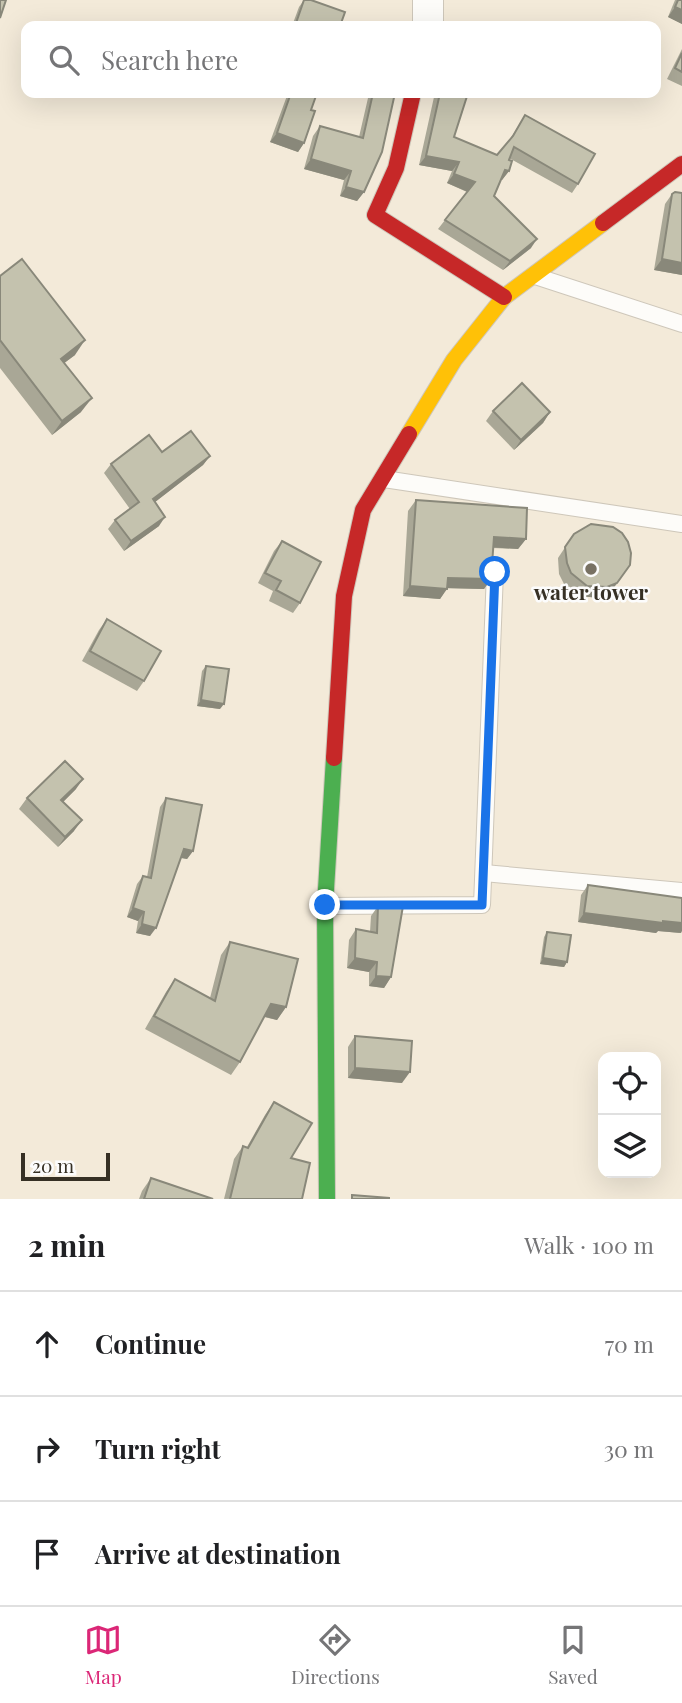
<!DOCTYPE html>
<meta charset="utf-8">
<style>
:root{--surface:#fff;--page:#f2f2f2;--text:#202124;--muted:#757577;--line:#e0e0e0;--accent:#db2777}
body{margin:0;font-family:"Playfair Display",serif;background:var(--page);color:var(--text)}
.controls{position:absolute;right:21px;bottom:21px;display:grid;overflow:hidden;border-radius:14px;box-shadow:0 7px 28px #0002}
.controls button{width:63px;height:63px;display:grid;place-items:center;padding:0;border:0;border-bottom:2px solid var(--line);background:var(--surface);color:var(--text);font:35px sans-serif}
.scale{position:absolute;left:21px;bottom:18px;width:89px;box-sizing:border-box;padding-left:7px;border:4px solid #363024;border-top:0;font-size:19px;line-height:24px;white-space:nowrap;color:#363024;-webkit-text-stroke:5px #fcfcfc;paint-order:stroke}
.stop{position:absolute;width:21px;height:21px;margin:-16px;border:5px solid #1a73e8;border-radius:50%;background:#fff}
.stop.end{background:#1a73e8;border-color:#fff;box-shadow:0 2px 7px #0008}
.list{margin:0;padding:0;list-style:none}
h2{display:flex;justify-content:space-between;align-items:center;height:91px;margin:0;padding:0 28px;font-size:30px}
h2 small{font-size:23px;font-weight:400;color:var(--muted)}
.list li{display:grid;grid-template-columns:46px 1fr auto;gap:21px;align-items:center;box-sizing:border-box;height:105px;padding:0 28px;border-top:2px solid var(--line)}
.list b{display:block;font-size:26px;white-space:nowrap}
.list em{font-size:23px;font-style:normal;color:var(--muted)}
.icon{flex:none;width:38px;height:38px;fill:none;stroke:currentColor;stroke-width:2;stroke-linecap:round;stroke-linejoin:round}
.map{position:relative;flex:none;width:682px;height:1199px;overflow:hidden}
.search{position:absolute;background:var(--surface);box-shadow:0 7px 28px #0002;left:21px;right:21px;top:21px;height:77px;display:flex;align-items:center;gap:18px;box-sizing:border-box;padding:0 24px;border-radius:14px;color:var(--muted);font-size:26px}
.sheet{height:406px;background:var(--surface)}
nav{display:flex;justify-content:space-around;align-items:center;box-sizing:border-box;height:98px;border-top:2px solid var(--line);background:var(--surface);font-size:19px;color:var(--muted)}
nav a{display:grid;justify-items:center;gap:4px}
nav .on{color:var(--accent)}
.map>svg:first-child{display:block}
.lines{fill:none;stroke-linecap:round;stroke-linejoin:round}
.lane-casing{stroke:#cec7ba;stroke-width:18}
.street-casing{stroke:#cec7ba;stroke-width:32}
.fast-casing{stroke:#cec7ba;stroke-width:18}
.slow-casing{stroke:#cec7ba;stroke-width:18}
.jam-casing{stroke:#cec7ba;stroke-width:18}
.lane{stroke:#fdfcf9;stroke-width:16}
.street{stroke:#fdfcf9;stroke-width:30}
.fast{stroke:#4caf50;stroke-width:16}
.slow{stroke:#ffc107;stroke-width:16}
.jam{stroke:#c62828;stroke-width:16}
.wall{fill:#a9a796}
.shaded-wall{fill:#89887a}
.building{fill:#c4c2ae;stroke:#89887a;stroke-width:2}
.route{stroke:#1a73e8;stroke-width:9}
.poi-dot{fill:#787163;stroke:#fcfcfc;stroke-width:2.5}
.labels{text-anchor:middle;stroke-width:5;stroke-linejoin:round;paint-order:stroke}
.poi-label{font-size:21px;font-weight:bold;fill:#363024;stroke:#fcfcfc}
</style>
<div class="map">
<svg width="682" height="1199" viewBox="0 0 682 1199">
<rect width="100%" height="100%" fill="#f3ead9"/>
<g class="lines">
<defs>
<g id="lane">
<path d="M535,276L682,324"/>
<path d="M384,479L682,524"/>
<path d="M484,873L682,891"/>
<path d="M325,906L482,905L495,572"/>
</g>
<path id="street" d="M428,26V0"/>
<path id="fast" d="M327,1199L325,906L334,758"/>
<path id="slow" d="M409,434L454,360L504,297L603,223"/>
<g id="jam">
<path d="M413,93L396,168L375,215L504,297"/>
<path d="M603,223L682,164"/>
<path d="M334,758L344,596L363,510L409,434"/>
</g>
</defs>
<use href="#lane" class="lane-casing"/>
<use href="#street" class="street-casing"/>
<use href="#fast" class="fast-casing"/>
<use href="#slow" class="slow-casing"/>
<use href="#jam" class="jam-casing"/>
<use href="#lane" class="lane"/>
<use href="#street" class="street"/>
<use href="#fast" class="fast"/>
<use href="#slow" class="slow"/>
<use href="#jam" class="jam"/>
</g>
<g class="wall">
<path d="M304,0H311L340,26H292L299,7Z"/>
<path d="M675,0H682V24L668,17Z"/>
<path d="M682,49V86L667,79Z"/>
<path d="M288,93H317L311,110L304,143L298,152L270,142Z"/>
<path d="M371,93H395L364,192L357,201L340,196L344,180L304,169L313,136L320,126L359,137L368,98Z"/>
<path d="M434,93H468L454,137L497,155L509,141L525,115L578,184L572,193L509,158V171L502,180H501L494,196L531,248L503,270L438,229L467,192L447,183L452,171L419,165L434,97Z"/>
<path d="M672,194L682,275L654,270L665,204Z"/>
<path d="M0,276L75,355L64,363L81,412L52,435L0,368Z"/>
<path d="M493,411L550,412L543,423L514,450L486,421Z"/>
<path d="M162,452L210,456L203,465L155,502L159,526L124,551L108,529L115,520L130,509L104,473L111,464Z"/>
<path d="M416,500L526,539L518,549L493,548L491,579L484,589L447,588L440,599L403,596L408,511Z"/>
<path d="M574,534L630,565L610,593L600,598L579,596L564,584L559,574L558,558Z"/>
<path d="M282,541L300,603L293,613L269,601L273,591L258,583L274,551Z"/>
<path d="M107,619L144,681L137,691L82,661L99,630Z"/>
<path d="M206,666L220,709L197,706L202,671Z"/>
<path d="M76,789L63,802L74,831L58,847L19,809L27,798Z"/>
<path d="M166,798L193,851L187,859L180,858L150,936L136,933L138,921L127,917L137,884L143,876L147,877L160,807Z"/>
<path d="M588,885L681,933L658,931L656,933L578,922L581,895Z"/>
<path d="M378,906L391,977L384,988L369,986V972L347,968L349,940L356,929L370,932L371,916Z"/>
<path d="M547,932L567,962L564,967L540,964L544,937Z"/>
<path d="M230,942L286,1007L277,1020L264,1017L240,1062L231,1075L145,1029L166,992L175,979L210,998L221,955Z"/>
<path d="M355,1036L402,1083L348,1078V1047Z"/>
<path d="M274,1102L291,1158L302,1199H224L234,1159L243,1146L247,1147L265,1115Z"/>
<path d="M151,1178L213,1199H139L142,1191Z"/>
</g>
<g class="shaded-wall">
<path d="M675,7L682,10V24L668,17Z"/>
<path d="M277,133L304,143L298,152L270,142Z"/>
<path d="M426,156L459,162L452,171L419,165Z"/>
<path d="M311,159L351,171L344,180L304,169Z"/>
<path d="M505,170L509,171L502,180H498Z"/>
<path d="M454,174L475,182L468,192L447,183Z"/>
<path d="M346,187L364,192L357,201L340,196Z"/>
<path d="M537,239L531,248L503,270L510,261Z"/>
<path d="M662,259L682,263V275L654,270Z"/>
<path d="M85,340L75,355L51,373L61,359Z"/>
<path d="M92,398L81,412L52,435L62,421Z"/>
<path d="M550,412L543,423L514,450L521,440Z"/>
<path d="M210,456L203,465L146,509L153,499Z"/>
<path d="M165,517L159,526L124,551L131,541Z"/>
<path d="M494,537L526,539L518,549L487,547Z"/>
<path d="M448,578L491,579L484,589L441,588Z"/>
<path d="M617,583L610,593L600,598L579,596L587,586Z"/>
<path d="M410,586L447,589L440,599L403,596Z"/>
<path d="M201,700L224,704L220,709L197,706Z"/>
<path d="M83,779L76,789L54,811L61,800Z"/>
<path d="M82,820L74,831L58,847L65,837Z"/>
<path d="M184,849L193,851L187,859L178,857Z"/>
<path d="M133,908L144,912L138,921L127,917Z"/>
<path d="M584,913L682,923V931L681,933L658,931L656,933L578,922Z"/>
<path d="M142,924L156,928L150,936L136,933Z"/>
<path d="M355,958L377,962L369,972L347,968Z"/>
<path d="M543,958L567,962L564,967L540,964Z"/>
<path d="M376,976L391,977L384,988L369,986Z"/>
<path d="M271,1004L286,1007L277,1020L262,1016Z"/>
<path d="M355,1068L410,1072L402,1083L348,1078Z"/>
</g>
<g class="building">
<path d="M0,0H6L0,18Z"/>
<path d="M304,0H311L345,12L340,26H295Z"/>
<path d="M678,0H682V10L675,7Z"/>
<path d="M682,53V72L675,68Z"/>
<path d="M291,93H317L311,110L315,111L304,143L277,133Z"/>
<path d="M373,93H395L382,152L364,192L346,187L351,171L311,159L320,126L363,138Z"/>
<path d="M440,93H468L454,137L497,155L513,136L525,115L595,154L578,184L514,147L509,160L512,161L509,171L505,170L494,196L537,239L510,261L445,220L475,182L454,174L459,162L426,156Z"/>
<path d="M675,192L682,193V263L662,259L672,194Z"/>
<path d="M22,259L85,340L61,359L92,398L62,421L0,340V276Z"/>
<path d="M522,383L550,412L521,440L493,411Z"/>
<path d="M191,431L210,456L153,499L165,517L131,541L115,520L139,502L111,464L149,435L162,452Z"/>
<path d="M416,500L527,508L526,539L494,537L491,579L448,578L447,589L410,586Z"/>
<path d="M591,524L613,527L622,533L628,542L631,553L630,565L617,583L607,587L587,586L571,573L567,563L565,547L574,534Z"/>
<path d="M282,541L321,562L300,603L276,590L281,581L265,573Z"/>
<path d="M107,619L161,651L144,681L90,651Z"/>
<path d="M206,666L229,669L224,704L201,700Z"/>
<path d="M65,761L83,779L61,800L82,820L65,837L27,798Z"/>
<path d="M166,798L202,805L193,851L184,849L156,928L142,924L144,912L133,908L143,876L151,878Z"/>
<path d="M588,885L682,898V923L663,921V923L584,913Z"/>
<path d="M378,906H403L391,977L376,976L377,962L355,958L356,929L377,933Z"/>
<path d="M547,932L571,935L567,962L543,958Z"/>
<path d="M230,942L298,959L286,1007L271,1004L240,1062L154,1016L175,979L215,1001Z"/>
<path d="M355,1036L412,1041L410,1072L355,1068Z"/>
<path d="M274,1102L312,1123L291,1158L310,1163L302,1199H230L243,1146L248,1148Z"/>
<path d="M151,1178L213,1199H144Z"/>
<path d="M352,1195L389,1198V1199H352Z"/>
</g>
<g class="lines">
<path class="route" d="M325,905H482L495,572"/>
</g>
<circle class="poi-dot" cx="591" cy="569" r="7"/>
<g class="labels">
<g class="poi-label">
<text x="591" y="600">water tower</text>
</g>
</g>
</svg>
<div class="controls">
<button><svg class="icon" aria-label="locate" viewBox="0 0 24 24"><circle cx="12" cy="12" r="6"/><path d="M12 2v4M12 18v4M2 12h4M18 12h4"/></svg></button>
<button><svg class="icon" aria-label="layers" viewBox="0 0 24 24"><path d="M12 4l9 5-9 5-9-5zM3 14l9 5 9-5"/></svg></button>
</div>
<div class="scale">20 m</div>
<div class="stop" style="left:495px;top:572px"></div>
<div class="stop end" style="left:325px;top:905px"></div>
<div class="search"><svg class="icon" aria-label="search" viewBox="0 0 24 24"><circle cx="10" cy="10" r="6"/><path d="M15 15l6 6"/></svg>Search here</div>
</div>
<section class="sheet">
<h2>2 min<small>Walk · 100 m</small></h2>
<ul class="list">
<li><svg class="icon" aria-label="ahead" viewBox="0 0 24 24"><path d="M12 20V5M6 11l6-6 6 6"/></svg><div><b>Continue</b></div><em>70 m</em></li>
<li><svg class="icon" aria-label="right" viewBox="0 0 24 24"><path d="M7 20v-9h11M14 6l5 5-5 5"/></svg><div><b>Turn right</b></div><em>30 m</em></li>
<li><svg class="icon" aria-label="arrive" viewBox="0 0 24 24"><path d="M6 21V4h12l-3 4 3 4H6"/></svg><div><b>Arrive at destination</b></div></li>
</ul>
</section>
<nav>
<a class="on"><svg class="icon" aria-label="map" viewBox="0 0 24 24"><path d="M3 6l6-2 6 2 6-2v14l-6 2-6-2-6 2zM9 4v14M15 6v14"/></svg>Map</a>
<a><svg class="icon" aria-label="directions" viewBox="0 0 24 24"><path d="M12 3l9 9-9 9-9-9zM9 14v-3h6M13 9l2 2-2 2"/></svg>Directions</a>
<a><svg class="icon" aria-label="saved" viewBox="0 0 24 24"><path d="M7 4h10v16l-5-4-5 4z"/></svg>Saved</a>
</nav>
